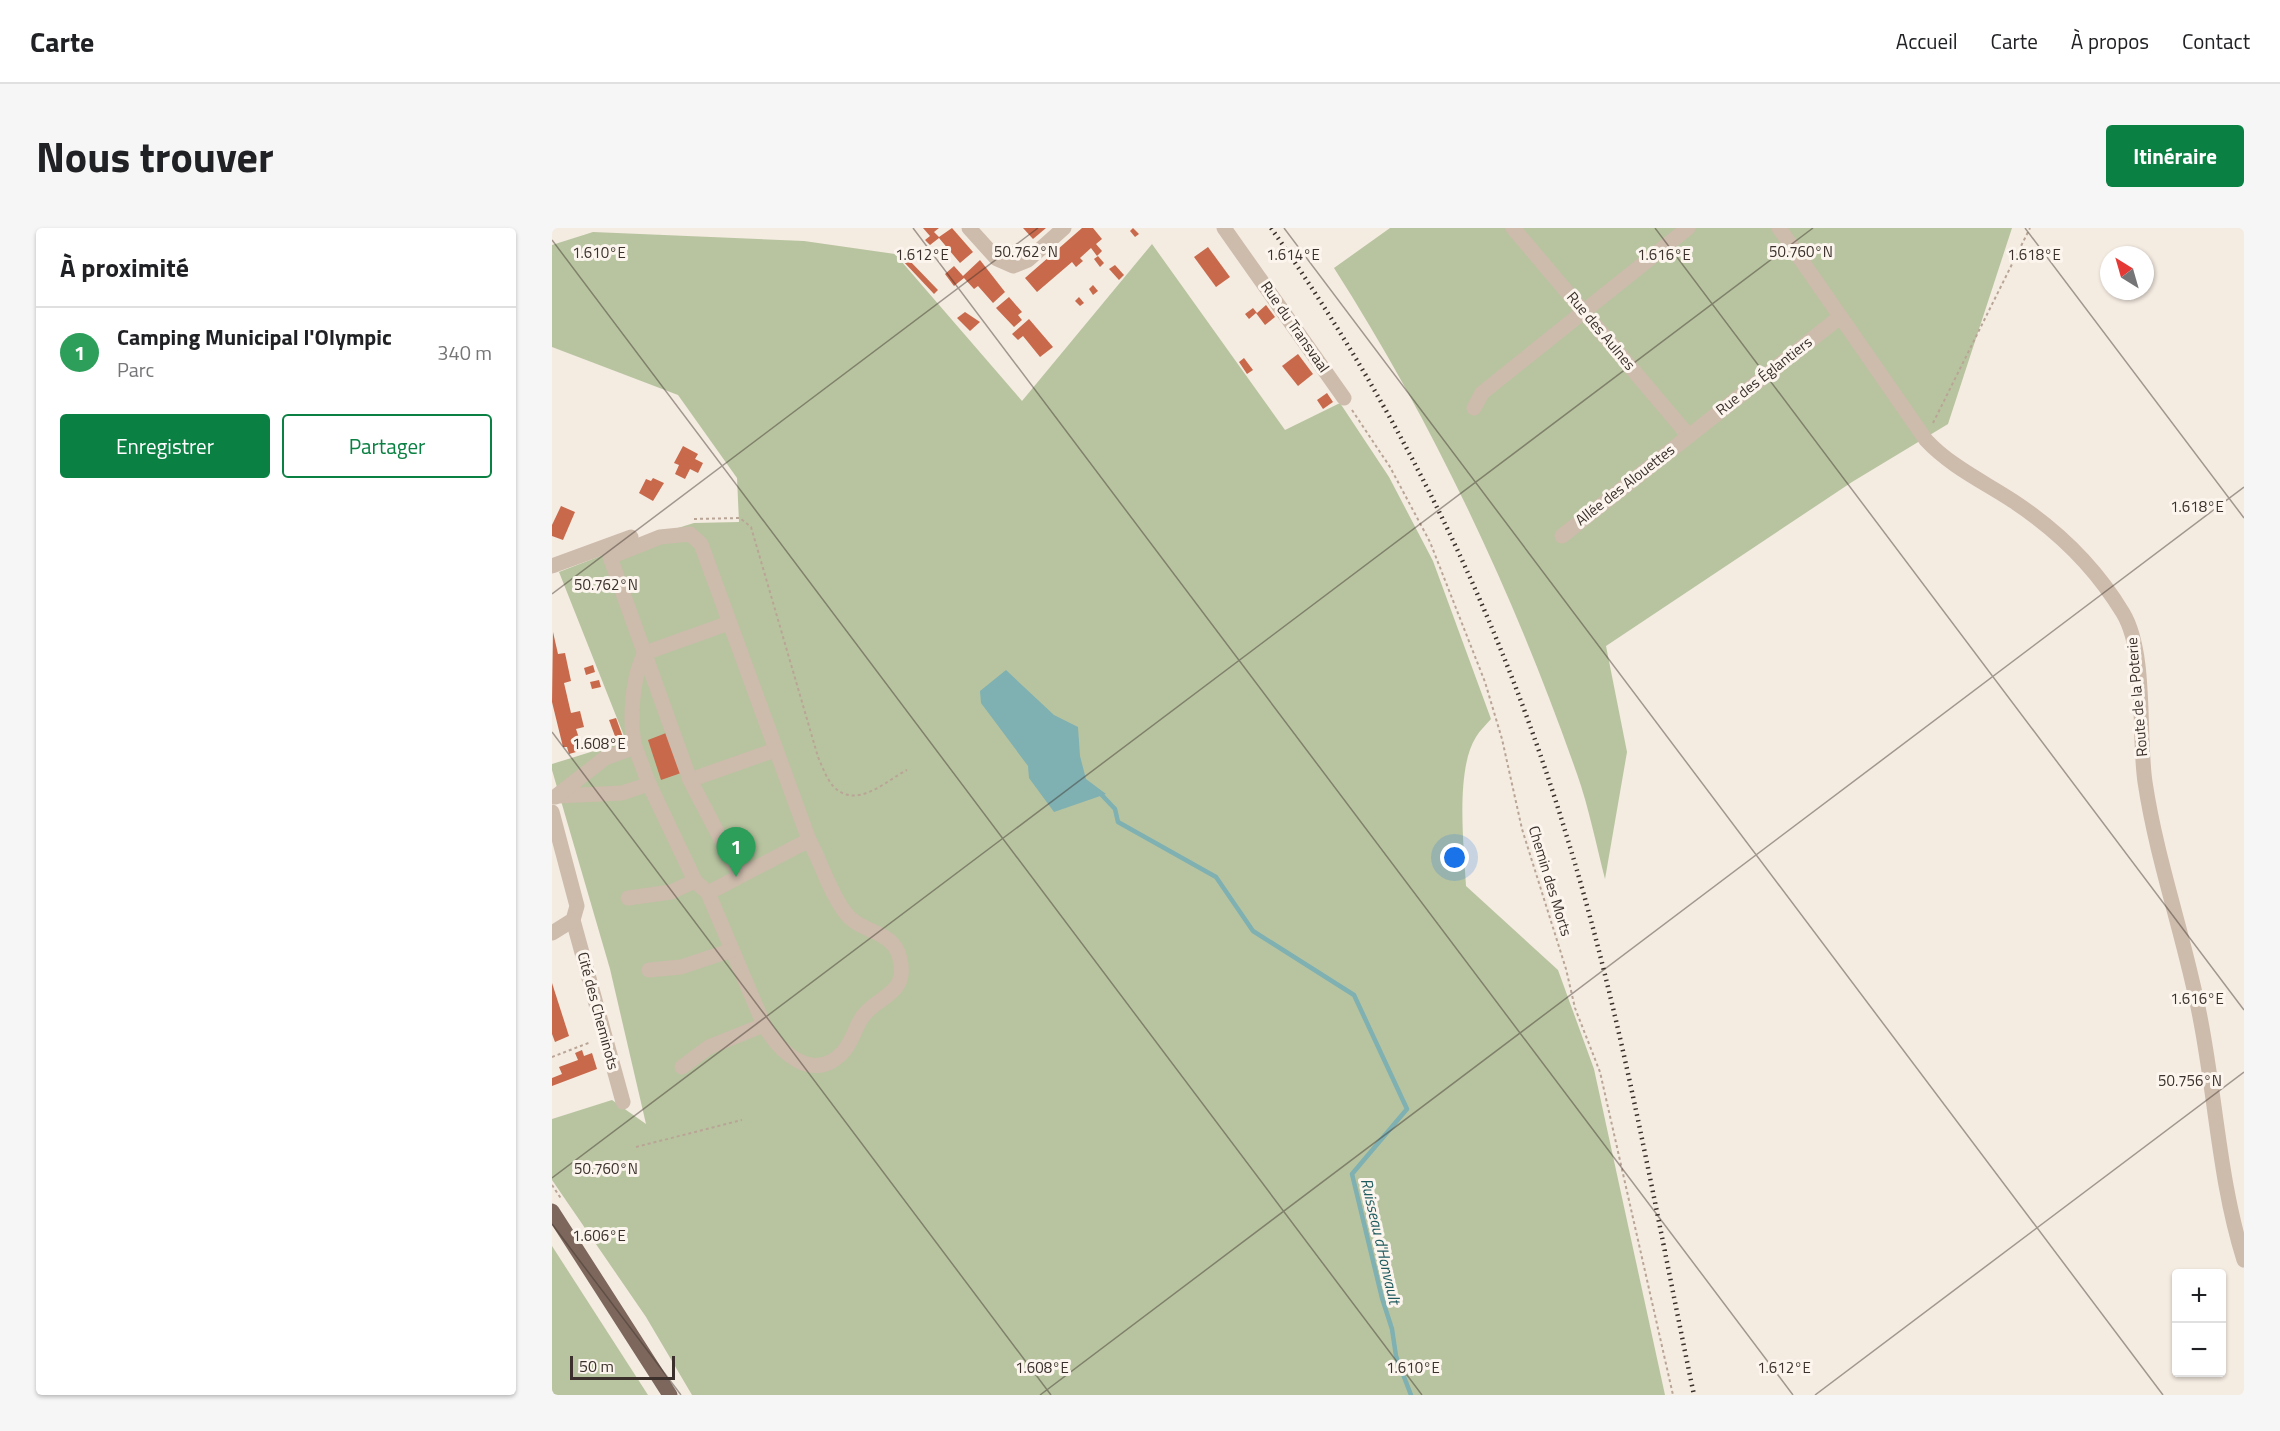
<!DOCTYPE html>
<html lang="fr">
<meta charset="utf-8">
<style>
:root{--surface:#fff;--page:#f6f6f6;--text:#202124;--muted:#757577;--line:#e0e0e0;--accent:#0b8043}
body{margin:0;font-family:"Titillium Web",sans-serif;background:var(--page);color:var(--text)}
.controls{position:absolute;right:18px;bottom:18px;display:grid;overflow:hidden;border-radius:6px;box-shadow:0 2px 4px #0004}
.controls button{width:54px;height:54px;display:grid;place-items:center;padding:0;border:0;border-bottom:2px solid var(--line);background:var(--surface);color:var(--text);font:30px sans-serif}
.compass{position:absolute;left:1548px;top:18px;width:54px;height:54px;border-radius:50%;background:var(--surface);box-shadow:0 2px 4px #0004;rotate:323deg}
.scale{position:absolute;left:18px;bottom:15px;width:105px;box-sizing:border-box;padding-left:6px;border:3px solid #3b302b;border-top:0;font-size:16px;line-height:21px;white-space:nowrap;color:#3b302b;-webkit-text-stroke:4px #fbf5ee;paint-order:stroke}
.you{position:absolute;left:903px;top:630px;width:21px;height:21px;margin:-15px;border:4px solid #fff;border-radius:50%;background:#1a73e8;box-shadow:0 0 0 9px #1a73e833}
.badge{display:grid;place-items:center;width:39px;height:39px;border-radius:50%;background:var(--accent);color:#fff;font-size:20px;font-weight:700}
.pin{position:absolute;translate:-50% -50px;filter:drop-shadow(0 2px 3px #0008)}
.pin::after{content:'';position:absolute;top:32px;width:21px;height:18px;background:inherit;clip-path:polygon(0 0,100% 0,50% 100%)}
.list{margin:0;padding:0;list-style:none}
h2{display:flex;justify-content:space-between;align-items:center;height:78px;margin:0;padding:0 24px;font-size:26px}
h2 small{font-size:20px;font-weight:400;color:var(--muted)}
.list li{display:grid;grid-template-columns:39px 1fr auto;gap:18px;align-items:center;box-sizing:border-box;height:90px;padding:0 24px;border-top:2px solid var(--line)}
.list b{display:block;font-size:22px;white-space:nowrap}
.list p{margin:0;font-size:20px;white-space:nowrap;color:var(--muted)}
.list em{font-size:20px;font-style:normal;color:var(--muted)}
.actions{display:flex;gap:12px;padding:18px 24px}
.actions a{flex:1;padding:14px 0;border:2px solid var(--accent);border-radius:6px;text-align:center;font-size:21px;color:var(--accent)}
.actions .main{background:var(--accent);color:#fff}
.map{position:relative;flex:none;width:1692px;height:1167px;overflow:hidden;border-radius:6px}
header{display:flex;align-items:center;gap:36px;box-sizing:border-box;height:84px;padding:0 30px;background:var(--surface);border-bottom:2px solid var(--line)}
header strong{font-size:28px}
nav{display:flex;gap:33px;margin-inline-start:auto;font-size:21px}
.intro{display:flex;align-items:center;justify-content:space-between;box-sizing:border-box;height:144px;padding:0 36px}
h1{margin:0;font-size:42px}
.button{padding:15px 27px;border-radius:6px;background:var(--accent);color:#fff;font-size:21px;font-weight:700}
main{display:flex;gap:36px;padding:0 36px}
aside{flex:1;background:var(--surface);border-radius:6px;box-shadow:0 2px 4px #0004}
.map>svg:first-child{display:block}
.green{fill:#b8c4a0}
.water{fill:#7fb0b2}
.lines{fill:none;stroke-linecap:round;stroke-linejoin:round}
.stream{stroke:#7fb0b2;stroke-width:4.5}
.building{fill:#c8694b}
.path{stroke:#b9a596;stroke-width:2;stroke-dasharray:3 3;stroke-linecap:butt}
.minor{stroke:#cdbbac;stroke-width:15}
.major{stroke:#7d675c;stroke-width:15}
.rail{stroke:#3b302b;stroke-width:4.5;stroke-dasharray:1.5 4.5;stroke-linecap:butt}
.ticks{fill:none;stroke:#3b302b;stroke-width:1.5;stroke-opacity:0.45}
.labels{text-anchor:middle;stroke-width:6;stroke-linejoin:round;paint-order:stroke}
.street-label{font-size:15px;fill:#3b302b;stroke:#fbf5ee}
.water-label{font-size:16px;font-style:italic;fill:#1f5a5e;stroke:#fbf5ee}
.ticks-label{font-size:15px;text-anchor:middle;fill:#3b302b;stroke:#fbf5ee;stroke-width:6;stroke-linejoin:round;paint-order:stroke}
</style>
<header>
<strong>Carte</strong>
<nav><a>Accueil</a><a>Carte</a><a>À propos</a><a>Contact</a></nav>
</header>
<div class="intro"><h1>Nous trouver</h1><a class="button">Itinéraire</a></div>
<main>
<aside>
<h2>À proximité<small></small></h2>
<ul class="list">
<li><span class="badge" style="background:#2e9e5b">1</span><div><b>Camping Municipal l'Olympic</b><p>Parc</p></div><em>340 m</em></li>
</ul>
<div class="actions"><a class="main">Enregistrer</a><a>Partager</a></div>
</aside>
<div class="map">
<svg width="1692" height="1167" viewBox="0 0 1692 1167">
<rect width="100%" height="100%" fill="#f4ebe1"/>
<g class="green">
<path d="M838,0H1460L1396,196L1300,254L1054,418L1075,524L1053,651C1044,616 1037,580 1025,546C963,369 883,198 782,40Z"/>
<path d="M41,4L252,13L343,26L470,173L600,16L733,202L788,175L837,249L881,333L939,491C934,497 928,502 924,509C903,542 912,619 914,658L1006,742L1042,841L1113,1167H140L94,1089L0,952V891L60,872L94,896L58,741L0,542V536L74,513L7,344L100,308L142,295L187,294L185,250L126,167L0,119V17Z"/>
<path d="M0,1018L96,1167H0Z"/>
</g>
<path class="water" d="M454,442L502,487L526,499L528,528L534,551L554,566L502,584L477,550L476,538L429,475L428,463Z"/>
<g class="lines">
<path class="stream" d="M547,564L563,581L566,594L664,649L701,703L802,767L855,881L800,946L830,1070L840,1101L844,1128L859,1167"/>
</g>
<g class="building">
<path d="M371,0H387L382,4L387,9L400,0L421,24L408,35L387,10L378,17L373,12L378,8Z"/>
<path d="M471,0H494L481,11Z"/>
<path d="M530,0H541L550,11L544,16L550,23L545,28L539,20L528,30L531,33L524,39L520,34L485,64L473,50Z"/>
<path d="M581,0L587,6L583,9L578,3Z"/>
<path d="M656,19L678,49L664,59L642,29Z"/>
<path d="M546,28L552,35L548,39L542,31Z"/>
<path d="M354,29L386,62L382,66L350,32Z"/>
<path d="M428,32L453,64L441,75L426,58L422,61L412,50L402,58L393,46L402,38L411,48Z"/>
<path d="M563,37L572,47L567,52L557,41Z"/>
<path d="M541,57L546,63L541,67L537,61Z"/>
<path d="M457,69L470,84L466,87L470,92L462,99L444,80Z"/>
<path d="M527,69L532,75L528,78L523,73Z"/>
<path d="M714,77L723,89L713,97L704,85L697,91L693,86L701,80L705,85Z"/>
<path d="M413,84L428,94L418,103L405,90Z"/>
<path d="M477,91L501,119L488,129L471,108L466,112L460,106Z"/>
<path d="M746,126L761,146L746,158L730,138Z"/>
<path d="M692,130L701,142L695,146L687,134Z"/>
<path d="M775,165L781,174L771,181L765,172Z"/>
<path d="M131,218L146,226L143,231L151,235L146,245L138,241L133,251L123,246L127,237L122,235Z"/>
<path d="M101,250L112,255L101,273L87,265L94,251L99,253Z"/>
<path d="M9,278L23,284L11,312L0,308V297Z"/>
<path d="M1,404L6,426L13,425L19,453L12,455L19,485L28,483L32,499L24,501L31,522L17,526L15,519H11L0,474Z"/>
<path d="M41,437L43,444L34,447L32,440Z"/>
<path d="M47,452L49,459L40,461L38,454Z"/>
<path d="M64,490L71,509L64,511L57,492Z"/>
<path d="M114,505L129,545L109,552L96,512Z"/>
<path d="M0,755L17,808L3,814L0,806Z"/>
<path d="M30,822L32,828L40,825L45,841L0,858V850L10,846L7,839L26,832L23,825Z"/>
</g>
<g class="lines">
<g class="path">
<path d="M800,182L838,239L878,314L933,454L950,511L970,601L1014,741L1023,780L1048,844L1121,1167"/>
<path d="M1381,195L1478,0"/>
<path d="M142,291L188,290L199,299L266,529C270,538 275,552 282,559C305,582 335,552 355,542"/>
<path d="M0,829L39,814"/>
<path d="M84,919L190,892"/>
<path d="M0,957L10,972"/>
<path d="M1691,1167L1692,1166"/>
</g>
<g class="minor">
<path d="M417,0L445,31L461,38L476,32L512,0"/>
<path d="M672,0L792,170"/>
<path d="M961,0L1136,207"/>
<path d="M1227,0L1374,212C1398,238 1432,254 1461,273C1505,302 1544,340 1571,385C1595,425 1586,506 1593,554C1605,634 1633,710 1648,789C1664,870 1667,953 1692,1032"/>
<path d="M922,180L930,165L1136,0"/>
<path d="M1010,308L1288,89"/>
<path d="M0,338L79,309"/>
<path d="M83,519L97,556"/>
<path d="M138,552L223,522"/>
<path d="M6,568L70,565L97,556L143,653L156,665L212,797L157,819L130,839"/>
<path d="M3,569L53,530L83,519C77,494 80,448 93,425L177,395"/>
<path d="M0,584L25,678L21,692L0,705"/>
<path d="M156,665L257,612L149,316L138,306L108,309L58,329L138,552L188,648"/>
<path d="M76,670L119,664L143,653"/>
<path d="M21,692L71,874"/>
<path d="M97,742L129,739L180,722"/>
<path d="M212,797C228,825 262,856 291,824C301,813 303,799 311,788C327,767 356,767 348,731C342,703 314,706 297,689C279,669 270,636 257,612"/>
</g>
<path class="major" d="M0,983L118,1167"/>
<path class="rail" d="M719,0C850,186 949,391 1015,609C1071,791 1103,981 1142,1167"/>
</g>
<path class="ticks" d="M361,0L1241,1167M732,0L1611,1167M1103,0L1692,782M1473,0L1692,290M0,12L870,1167M0,366L486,0M0,504L499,1167M0,950L1261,0M0,996L129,1167M488,1167L1692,259M1263,1167L1692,844"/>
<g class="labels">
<g class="street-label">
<text transform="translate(743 99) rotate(55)" y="5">Rue du Transvaal</text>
<text transform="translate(1049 103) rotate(50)" y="5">Rue des Aulnes</text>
<text transform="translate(1212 148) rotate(-38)" y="5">Rue des Églantiers</text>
<text transform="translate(1073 257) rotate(-38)" y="5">Allée des Alouettes</text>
<text transform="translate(1585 469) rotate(-95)" y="5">Route de la Poterie</text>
<text transform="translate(998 653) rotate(73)" y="5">Chemin des Morts</text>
<text transform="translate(46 783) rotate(75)" y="5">Cité des Cheminots</text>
</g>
<g class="water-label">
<text transform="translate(829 1013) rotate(77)" y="6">Ruisseau d'Honvault</text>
</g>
</g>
<g class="ticks-label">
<text x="474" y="29">50.762°N</text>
<text x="1249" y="29">50.760°N</text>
<text x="47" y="30">1.610°E</text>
<text x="370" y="32">1.612°E</text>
<text x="741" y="32">1.614°E</text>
<text x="1112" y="32">1.616°E</text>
<text x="1482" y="32">1.618°E</text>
<text x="1645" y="284">1.618°E</text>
<text x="54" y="362">50.762°N</text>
<text x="47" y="521">1.608°E</text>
<text x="1645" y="776">1.616°E</text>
<text x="1638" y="858">50.756°N</text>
<text x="54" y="946">50.760°N</text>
<text x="47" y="1013">1.606°E</text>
<text x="490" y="1145">1.608°E</text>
<text x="861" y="1145">1.610°E</text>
<text x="1232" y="1145">1.612°E</text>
</g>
</svg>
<div class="controls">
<button>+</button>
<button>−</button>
</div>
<svg class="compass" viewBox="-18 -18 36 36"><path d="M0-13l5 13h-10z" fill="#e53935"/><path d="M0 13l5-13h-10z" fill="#757577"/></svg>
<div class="scale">50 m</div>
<div class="you"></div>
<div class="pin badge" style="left:184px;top:649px;background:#2e9e5b">1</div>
</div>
</main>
